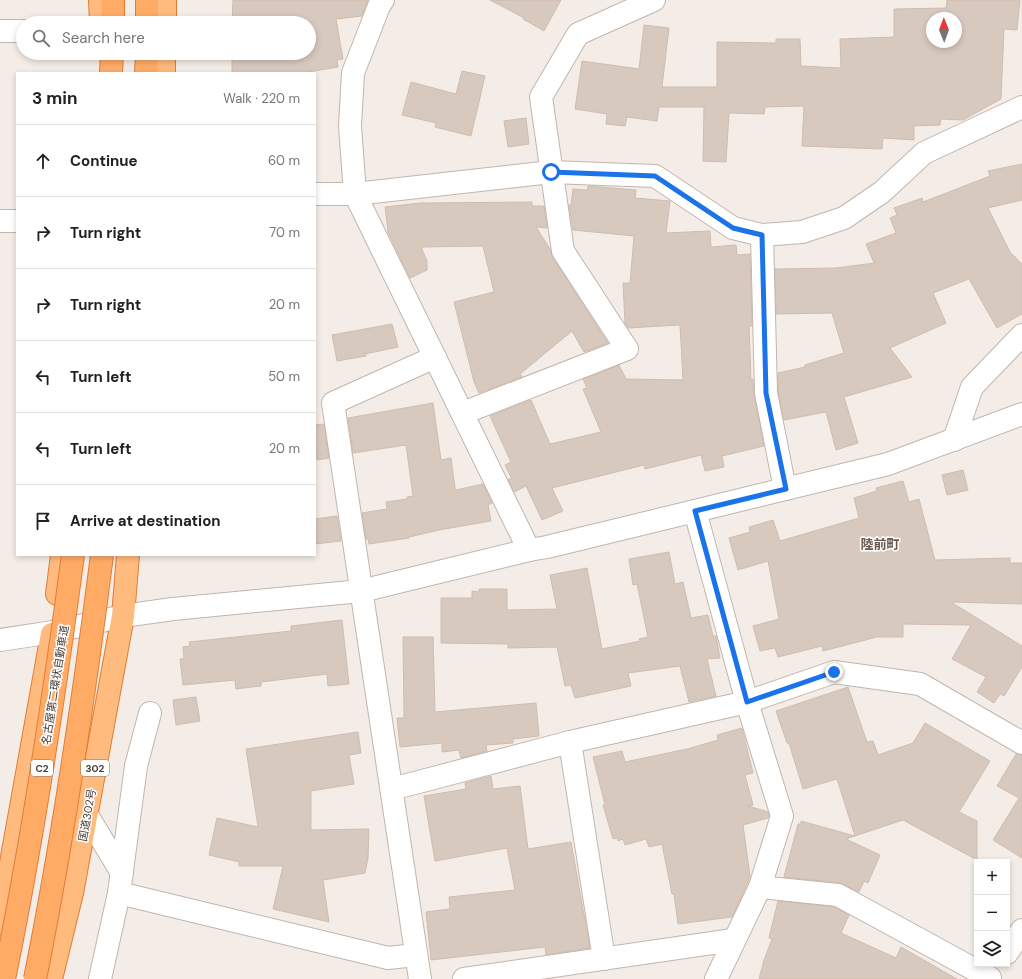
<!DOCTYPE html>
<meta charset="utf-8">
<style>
:root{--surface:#fff;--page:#f2f2f2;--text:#202124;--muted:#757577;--line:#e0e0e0}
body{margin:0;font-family:"DM Sans","Noto Sans JP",sans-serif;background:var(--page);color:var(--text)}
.controls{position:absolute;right:12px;bottom:12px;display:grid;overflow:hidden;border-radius:0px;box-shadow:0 2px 6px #0003}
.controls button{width:36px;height:36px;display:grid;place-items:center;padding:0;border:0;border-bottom:1px solid var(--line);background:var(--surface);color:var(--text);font:20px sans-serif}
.compass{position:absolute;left:926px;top:12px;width:36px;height:36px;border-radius:50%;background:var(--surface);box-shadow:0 2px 6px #0003;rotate:359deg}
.stop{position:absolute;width:12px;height:12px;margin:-9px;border:3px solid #1a73e8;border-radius:50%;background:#fff}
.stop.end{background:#1a73e8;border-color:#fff;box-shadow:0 1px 4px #0008}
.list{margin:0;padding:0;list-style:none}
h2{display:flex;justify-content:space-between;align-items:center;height:52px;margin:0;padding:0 16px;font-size:17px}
h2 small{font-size:13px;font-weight:400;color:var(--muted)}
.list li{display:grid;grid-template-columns:26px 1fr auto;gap:12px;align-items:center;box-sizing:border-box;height:72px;padding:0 16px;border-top:1px solid var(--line)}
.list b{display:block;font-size:15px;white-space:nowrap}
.list em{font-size:13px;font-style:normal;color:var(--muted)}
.icon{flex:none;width:22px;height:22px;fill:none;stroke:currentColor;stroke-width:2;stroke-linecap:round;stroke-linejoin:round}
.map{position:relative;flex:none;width:1022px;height:979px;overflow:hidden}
.search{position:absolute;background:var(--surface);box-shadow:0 2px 6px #0003;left:16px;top:16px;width:300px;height:44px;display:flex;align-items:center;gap:10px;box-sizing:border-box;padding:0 14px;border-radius:22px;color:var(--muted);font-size:15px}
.panel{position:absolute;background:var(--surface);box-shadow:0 2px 6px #0003;left:16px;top:72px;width:300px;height:484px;border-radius:0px}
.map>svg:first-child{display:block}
.building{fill:#d8c9bf;stroke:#d0bcaf;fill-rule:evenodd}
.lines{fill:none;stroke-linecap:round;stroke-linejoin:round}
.minor-casing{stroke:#c2b5ac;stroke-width:24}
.tertiary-casing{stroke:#c2b5ac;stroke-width:24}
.trunk-casing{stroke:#e07c35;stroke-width:24}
.motorway-casing{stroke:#e07c35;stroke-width:24}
.minor{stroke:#fff;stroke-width:22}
.tertiary{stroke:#fff;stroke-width:22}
.trunk{stroke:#ffba7d;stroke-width:22}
.motorway{stroke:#ffab66;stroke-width:22}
.motorway-bridge-casing{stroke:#e07c35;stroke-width:24;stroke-linecap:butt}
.motorway-bridge{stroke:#ffab66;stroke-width:22}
.route{stroke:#1a73e8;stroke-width:5}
.labels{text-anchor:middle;stroke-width:3;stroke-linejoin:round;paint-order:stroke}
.shield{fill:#fff;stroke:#7e7672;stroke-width:1}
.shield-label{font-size:10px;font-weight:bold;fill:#473c36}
.street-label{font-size:11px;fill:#473c36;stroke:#fff}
.quarter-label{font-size:13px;font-weight:bold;fill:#6a584d;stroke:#fff}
</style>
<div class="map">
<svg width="1022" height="979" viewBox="0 0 1022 979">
<rect width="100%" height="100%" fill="#f4ede7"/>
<g class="building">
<path d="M233,0H368L362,16L336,19L343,59L337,60L338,67L303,73H232V53H309V23H232Z"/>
<path d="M490,0H561L544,31L523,19L524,18Z"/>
<path d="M947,0H1020L1017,30L1004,29L1001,99L963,120L941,119L940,125L914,126V140L883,138L882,149L802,146L804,106L765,107L764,114L729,113L726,162L703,161L704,107H659L657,121L627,117L625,126L606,124L607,114L575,109L582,61L639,69L644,25L669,28L662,87H717V42L776,43V39H800L801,66L841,68L840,39L894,37V9L946,8ZM932,18H956V42H932Z"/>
<path d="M462,71L485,76L471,136L435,127L436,123L402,115L411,82L456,94Z"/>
<path d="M526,118L529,144L508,147L504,121Z"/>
<path d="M1022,164V200L988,208L1010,252L1022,264V314L997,328L969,279L933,293L946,323L890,348L912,377L844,397L858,443L836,450L826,412L784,420L778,392V373L805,367V365L844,353L832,313L776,314L775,269L836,268L874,263L866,244L896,233L890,218L897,215L894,208L922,198L923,202L990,176L988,171Z"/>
<path d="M588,186L636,190L635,198L670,201L666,233L710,231L711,247L736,245L737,255L750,254L752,326H749L751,380L753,379L754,395L764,446L722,456L724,467L705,471L701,455L645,469L644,465L552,488L563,511L542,520L526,486L514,492L508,479H512L505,465L511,462L490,416L531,400L550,444L601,432L583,389L587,388L583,379L619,365L627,381V379L683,380L680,325L628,328L625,323L623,283H630L634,236L573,230L569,205H571L573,189L587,190Z"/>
<path d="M532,202V206H544L547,228L536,227L550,249L553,258L608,343L584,352L572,331L520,374L522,377L479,393L474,382L454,302L494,292L483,246L421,247L427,261V270L410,278L388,232L385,207L420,203Z"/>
<path d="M392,324L398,347L365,354L366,356L337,361L332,335Z"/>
<path d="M433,403L441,460L451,458L455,488L456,490L483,484L492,503L488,505L491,521L439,530L409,537V538L369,544L368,539H366L362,513L387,509L386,502L407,499V497L413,496L406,445L353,453L348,418Z"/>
<path d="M324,424L329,458L317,460L315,445V425Z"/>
<path d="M963,470L968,490L947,495L942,475Z"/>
<path d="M903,481L909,502L919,499L935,560L1010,558V563H1022V604L951,602L1022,646V667L1004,696L1000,694L994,703L977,692L986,677L952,659L971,625L903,624V637H877L823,651L822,646L778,657L775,648L760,651L753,626L779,619L768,561L738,570L729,538L750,532L749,527L773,520L780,541L859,518L854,498L877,491L876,488Z"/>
<path d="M337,516L341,541L315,544V519Z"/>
<path d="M669,552L675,584L683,582L691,618L708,615L713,636H716L720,658L707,659L716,696L689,702L680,666L628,673L631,686L575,698L571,685L565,686L557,647L508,648V644L441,643V598H472V591L479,592V589H507V610L557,609L550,575L587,568L602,649L640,641L639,639L648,637L637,584L633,585L629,559Z"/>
<path d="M342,620L349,684L328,686L327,674L261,682V686L236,689L235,680L183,685L180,659H184L183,647L190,646L189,642L291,631V626Z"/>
<path d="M403,637H433L435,712L536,703L539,736L513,739V743L486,745L487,751L461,758L459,750L442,752V743L400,747L397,718H404Z"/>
<path d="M848,687L867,742L873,741L878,755L913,743L925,723L990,761L959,812L977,821V860L903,820L846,839L880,855L868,883L864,881L859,892L840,883L784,877L798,824H801V821L855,836L837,779L803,789L789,743H787L776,711Z"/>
<path d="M196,697L200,721L176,725L173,700Z"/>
<path d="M742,728L753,773L745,775L753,805L748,806L768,812L769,816L768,818L743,825L750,876L748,882L732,917L678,924L674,894H672L662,844L649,847L646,839L625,845L623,839L618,841L617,838L613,839L603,805H605L593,757L622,751L625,762L687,749L718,740L717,735Z"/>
<path d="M358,732L361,753L349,755L354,784L311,791V830L369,829L368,858L365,873L323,880L329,922L273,909L283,866H239V862L209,855L217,818L258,827L246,749Z"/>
<path d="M1016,754L1022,755V858L993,840L1019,798L997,786Z"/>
<path d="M491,776L493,789L520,786L528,849L571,842L590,948L546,955L545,947L431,960L426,912L450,909L449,897L515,890L507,848L435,861L424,796L466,789L465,783Z"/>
<path d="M778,901L834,907L849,915L841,933L896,958L901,947L957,979H759L764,960L772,939L769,938Z"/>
</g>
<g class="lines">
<defs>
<g id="minor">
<path d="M383,0L379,6L353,73L350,126L355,194L529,550"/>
<path d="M0,31H23"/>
<path d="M315,194H355L551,172L655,176L733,228L762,235L802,232L844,218L882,192L924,153L1022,107"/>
<path d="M0,221H17"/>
<path d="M762,235L766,393L785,489"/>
<path d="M463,413L627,349L563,251L541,97L578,34L654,0"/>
<path d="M954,440L972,387L1022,335"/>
<path d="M695,511L747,702L782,816L760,887L716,979"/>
<path d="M570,742L604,959"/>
<path d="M392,789L570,742L747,702L834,672L920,684L1022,743"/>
<path d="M87,815L122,873"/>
<path d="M760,887L838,895L990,978"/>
<path d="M119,893L388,958L416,955"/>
<path d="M1007,953L1022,930"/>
<path d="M100,979L119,893L136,766L150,713"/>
<path d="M420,979L333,403L435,357"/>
<path d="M464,979L733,940"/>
</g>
<path id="tertiary" d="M0,640L53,632L123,616L173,609L361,591L529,550L547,547L888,464L1022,414"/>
<g id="trunk">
<path d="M100,0L101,23"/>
<path d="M165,23V0"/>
<path d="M164,73V53"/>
<path d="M57,594L62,555"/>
<path d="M0,924L52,634"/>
<path d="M51,979L72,893L123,616L128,555"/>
</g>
<g id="motorway">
<path d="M113,23V0"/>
<path d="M147,23V0"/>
<path d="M111,73L112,53"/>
<path d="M146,73L147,53"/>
</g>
</defs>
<use href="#minor" class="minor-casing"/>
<use href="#tertiary" class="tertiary-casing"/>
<use href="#trunk" class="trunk-casing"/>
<use href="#motorway" class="motorway-casing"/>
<use href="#minor" class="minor"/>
<use href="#tertiary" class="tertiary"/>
<use href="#trunk" class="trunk"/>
<use href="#motorway" class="motorway"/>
<defs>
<g id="motorway-bridge">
<path d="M4,979C33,839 54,697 73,555"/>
<path d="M35,979C63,839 84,697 102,555"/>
</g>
</defs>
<use href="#motorway-bridge" class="motorway-bridge-casing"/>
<use href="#motorway-bridge" class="motorway-bridge"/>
</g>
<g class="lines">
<path class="route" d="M551,172L655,176L733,228L762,235L766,393L786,489L695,511L747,702L834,672"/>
</g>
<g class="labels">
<g class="shield">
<rect x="31" y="760" width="22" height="16" rx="3"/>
<rect x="81" y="760" width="28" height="16" rx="3"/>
</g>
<g class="shield-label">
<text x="42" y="772">C2</text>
<text x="95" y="772">302</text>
</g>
<g class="street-label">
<text transform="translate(55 685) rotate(-81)" y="4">名古屋第二環状自動車道</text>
<text transform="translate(87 815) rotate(-80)" y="4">国道302号</text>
</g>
<g class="quarter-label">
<text x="880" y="549">陸前町</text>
</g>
</g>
</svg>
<div class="controls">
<button>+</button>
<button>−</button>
<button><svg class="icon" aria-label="layers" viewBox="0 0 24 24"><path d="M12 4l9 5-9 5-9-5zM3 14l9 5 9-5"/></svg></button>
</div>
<svg class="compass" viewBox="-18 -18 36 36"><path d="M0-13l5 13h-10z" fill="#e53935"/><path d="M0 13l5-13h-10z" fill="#757577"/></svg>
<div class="stop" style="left:551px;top:172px"></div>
<div class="stop end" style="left:834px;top:672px"></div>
<div class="search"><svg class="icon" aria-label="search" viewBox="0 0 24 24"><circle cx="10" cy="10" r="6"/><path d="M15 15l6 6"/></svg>Search here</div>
<section class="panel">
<h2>3 min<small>Walk · 220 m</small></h2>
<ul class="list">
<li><svg class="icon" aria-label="ahead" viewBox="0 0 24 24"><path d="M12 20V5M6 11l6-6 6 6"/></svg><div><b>Continue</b></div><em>60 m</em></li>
<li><svg class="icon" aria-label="right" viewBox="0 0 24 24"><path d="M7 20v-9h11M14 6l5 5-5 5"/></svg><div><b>Turn right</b></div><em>70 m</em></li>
<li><svg class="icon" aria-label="right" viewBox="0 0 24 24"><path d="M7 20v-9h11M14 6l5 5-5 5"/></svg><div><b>Turn right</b></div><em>20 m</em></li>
<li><svg class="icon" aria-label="left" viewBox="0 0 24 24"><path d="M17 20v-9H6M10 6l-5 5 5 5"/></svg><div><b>Turn left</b></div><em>50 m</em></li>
<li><svg class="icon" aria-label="left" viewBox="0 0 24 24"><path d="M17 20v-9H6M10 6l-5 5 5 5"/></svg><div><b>Turn left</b></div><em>20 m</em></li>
<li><svg class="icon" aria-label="arrive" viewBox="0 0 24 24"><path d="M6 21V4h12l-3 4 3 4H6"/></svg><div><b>Arrive at destination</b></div></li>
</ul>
</section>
</div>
